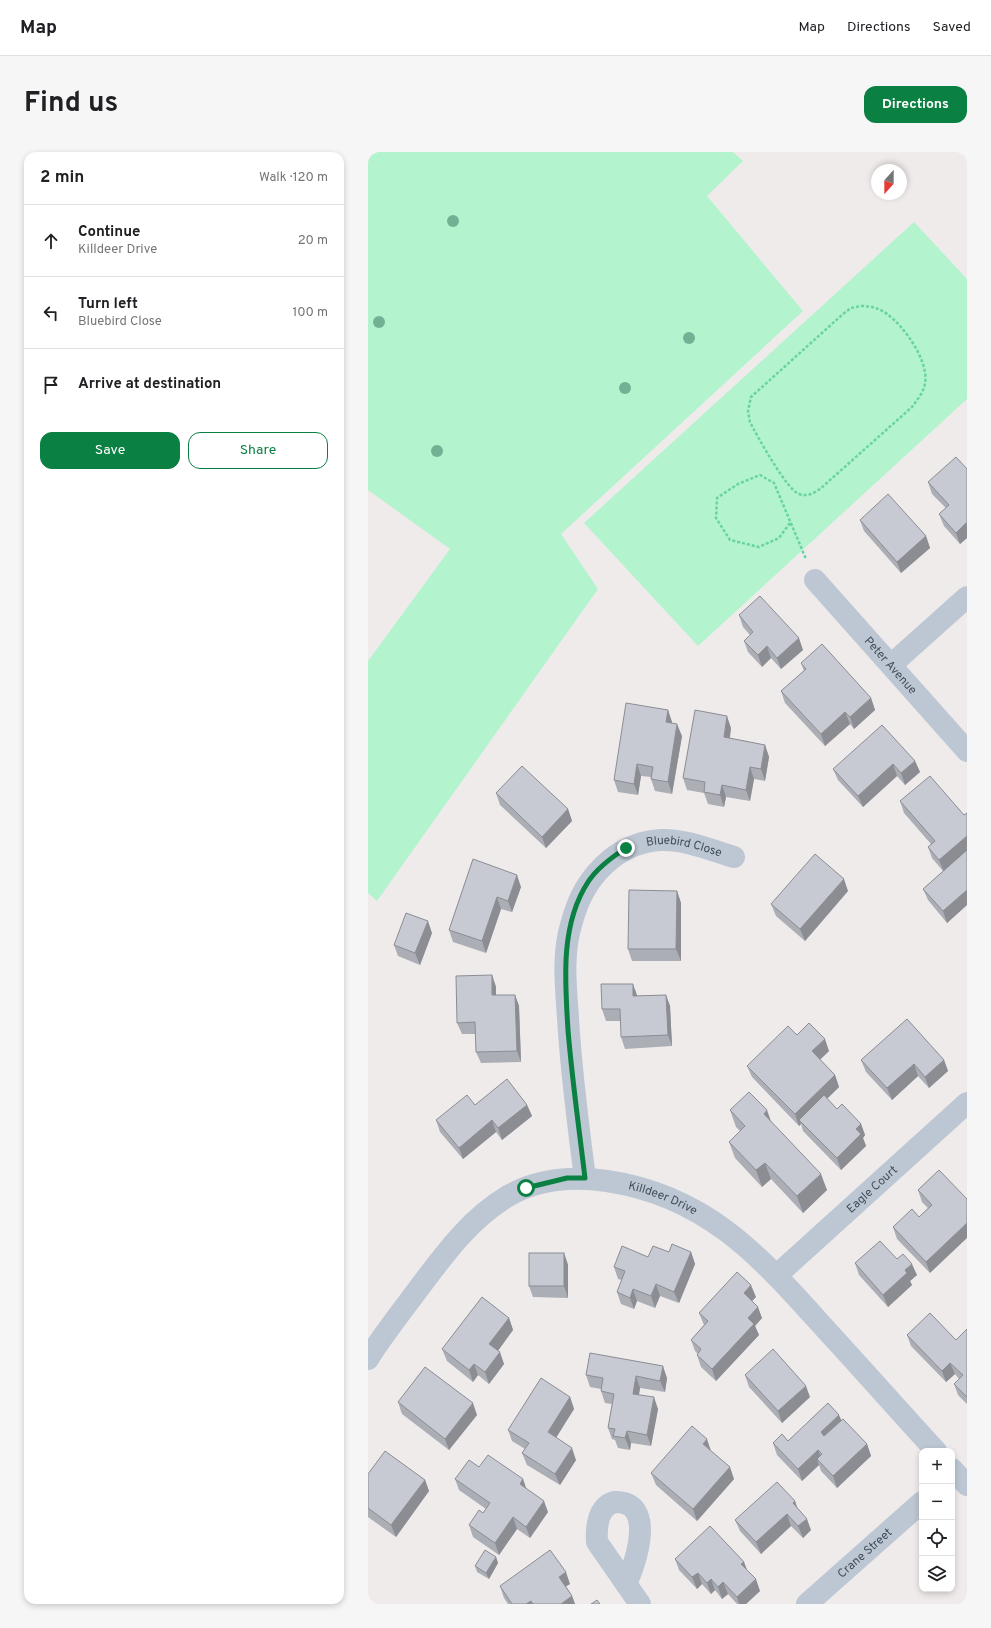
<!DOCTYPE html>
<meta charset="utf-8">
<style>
:root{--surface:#fff;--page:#f6f6f6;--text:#202124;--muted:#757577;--line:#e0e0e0;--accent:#0b8043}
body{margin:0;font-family:Overpass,sans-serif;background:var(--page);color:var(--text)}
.controls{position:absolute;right:12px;bottom:12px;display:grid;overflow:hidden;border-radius:8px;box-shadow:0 2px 6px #0003}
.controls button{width:36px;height:36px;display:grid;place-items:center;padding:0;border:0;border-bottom:1px solid var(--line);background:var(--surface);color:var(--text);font:20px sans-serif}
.compass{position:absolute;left:503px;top:12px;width:36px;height:36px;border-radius:50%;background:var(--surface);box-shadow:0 2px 6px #0003;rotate:201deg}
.stop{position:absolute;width:12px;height:12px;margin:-9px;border:3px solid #0b8043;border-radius:50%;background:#fff}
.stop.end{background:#0b8043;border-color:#fff;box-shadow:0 1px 4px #0008}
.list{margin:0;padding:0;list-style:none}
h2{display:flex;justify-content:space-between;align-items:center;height:52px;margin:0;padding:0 16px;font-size:17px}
h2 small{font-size:13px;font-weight:400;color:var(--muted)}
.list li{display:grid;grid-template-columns:26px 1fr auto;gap:12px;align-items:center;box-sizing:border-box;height:72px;padding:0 16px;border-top:1px solid var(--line)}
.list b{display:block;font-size:15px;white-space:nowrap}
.list p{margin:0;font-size:13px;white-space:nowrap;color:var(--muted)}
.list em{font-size:13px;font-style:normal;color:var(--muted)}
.actions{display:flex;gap:8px;padding:12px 16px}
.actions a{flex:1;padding:9px 0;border:1px solid var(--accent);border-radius:12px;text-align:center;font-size:14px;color:var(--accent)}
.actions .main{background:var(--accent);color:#fff}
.icon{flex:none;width:22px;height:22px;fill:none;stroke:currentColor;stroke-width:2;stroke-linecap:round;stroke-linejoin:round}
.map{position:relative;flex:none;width:599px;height:1452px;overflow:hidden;border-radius:12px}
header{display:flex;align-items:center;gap:24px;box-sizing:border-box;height:56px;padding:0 20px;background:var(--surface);border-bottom:1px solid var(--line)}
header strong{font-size:19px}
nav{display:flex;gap:22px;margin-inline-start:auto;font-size:14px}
.intro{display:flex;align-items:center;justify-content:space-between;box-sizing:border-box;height:96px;padding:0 24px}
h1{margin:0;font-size:28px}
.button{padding:10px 18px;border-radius:12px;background:var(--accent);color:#fff;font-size:14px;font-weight:700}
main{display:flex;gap:24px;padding:0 24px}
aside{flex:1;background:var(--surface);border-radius:12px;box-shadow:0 2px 6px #0003}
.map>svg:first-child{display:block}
.green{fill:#b3f3ce}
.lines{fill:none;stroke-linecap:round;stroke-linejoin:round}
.path{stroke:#68d3a3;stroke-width:2.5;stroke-dasharray:3 2;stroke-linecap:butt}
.minor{stroke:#bdc7d3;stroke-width:22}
.tree{fill:#73b194}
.wall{fill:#abaeb5}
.shaded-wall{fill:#8b8d93}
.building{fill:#c7cad2;stroke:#8b8d93}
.route{stroke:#0b8043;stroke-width:5}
.labels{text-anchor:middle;stroke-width:4;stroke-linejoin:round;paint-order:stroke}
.street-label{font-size:12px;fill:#424e5b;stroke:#fff}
</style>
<header>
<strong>Map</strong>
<nav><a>Map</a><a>Directions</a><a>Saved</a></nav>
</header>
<div class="intro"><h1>Find us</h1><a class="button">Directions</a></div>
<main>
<aside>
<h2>2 min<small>Walk · 120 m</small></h2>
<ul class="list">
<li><svg class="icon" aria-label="ahead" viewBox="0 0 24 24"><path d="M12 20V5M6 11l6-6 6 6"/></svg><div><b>Continue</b><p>Killdeer Drive</p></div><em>20 m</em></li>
<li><svg class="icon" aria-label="left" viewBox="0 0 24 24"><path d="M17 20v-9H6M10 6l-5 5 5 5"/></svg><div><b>Turn left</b><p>Bluebird Close</p></div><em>100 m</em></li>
<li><svg class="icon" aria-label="arrive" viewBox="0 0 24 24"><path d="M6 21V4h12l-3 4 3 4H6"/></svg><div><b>Arrive at destination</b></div></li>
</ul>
<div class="actions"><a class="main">Save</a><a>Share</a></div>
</aside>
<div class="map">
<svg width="599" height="1452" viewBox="0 0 599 1452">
<rect width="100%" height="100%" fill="#efebeb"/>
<g class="green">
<path d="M0,0H365L375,9L339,44L435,159L193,382L230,437L9,749L0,741V509L82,397L0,338Z"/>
<path d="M546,70L599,127V247L330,494L216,371Z"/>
</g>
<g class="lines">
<g class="path">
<path d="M493,154C503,154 511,156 519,162C536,174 561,209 557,231C556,240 549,248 544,255L452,337C446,341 439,345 431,342C419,338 389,284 382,270L380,259L383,245L475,162L483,156Z"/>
<path d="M422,371L411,386L391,395L362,388L348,366L349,346L370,332L392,323L406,331L438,407"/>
</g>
<g class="minor">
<path id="s1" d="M447,428L599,599"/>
<path d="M523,513L599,445"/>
<path id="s2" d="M217,1026C210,972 203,920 200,866C198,836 194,803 203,773C210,746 221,725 243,707C257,696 274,689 293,688C317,687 343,698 366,705"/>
<path id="s3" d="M409,1123L599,951"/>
<path id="s4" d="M0,1207C13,1186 28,1167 42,1148C71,1110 98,1069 140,1044C171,1026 205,1024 239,1029C342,1044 396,1109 461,1181C497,1220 532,1260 568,1299"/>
<path d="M584,1317L599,1333"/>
<path d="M258,1432C268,1411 289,1348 246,1350C230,1355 228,1375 229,1390L272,1452"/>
<path id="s5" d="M439,1452L554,1350"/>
</g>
</g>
<g class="tree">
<circle cx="85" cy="69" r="6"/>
<circle cx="11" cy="170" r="6"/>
<circle cx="321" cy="186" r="6"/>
<circle cx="257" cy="236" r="6"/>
<circle cx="69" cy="299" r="6"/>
</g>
<g class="wall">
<path d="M599,317V386L592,392L576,374L571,362L578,356L564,342L560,330Z"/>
<path d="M492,368L558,384L562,396L533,421L496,379Z"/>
<path d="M371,463L435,498L413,517L403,506L394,515L380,500L376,489L382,483L375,475Z"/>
<path d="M433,511L503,546L507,558L486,577L482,572L457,594L417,551L413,539L436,519Z"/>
<path d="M300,558L304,570V571L314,584L304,642L287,639L283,627V625L273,624L270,643L250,640L246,628Z"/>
<path d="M363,576L362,586L397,593L401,605L397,629L386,627L382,649L358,645L356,655L340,652L336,641L319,638L315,626Z"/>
<path d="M547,609L552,620L537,633L529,624L495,655L470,628L465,617Z"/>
<path d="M128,641L200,657L204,669L178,696L132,653Z"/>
<path d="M532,649L596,663L599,661V753L579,771L560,748L555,737L575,719L564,706L560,695L563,692L536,661Z"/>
<path d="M105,707L153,735L144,760L133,757L118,801L85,790L81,778Z"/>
<path d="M309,739L313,751V809H264L260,797Z"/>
<path d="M480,739L437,789L408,764L403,752Z"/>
<path d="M64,781L52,813L30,804L26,793Z"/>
<path d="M124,823L128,835V843H147L151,854L153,910L113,911L108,900V882H94L89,871Z"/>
<path d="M298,843L302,854L304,894L257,897L253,885V869H238L234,857L269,844Z"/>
<path d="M429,883L461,899L452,908L467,923L471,935L459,947L469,957L493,972L497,983L495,986L498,994L473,1018L435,979L433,972L431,974L384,925L379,914Z"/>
<path d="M493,908H576L580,919L561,936L550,924L524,948L498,920Z"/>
<path d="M107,953H159L164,964L134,988L128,980L95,1007L72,980L68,968Z"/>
<path d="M362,958L403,970L459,1038L435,1061L403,1027L394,1035L367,1006L361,990L372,979L368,975Z"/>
<path d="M571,1018L562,1121L529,1087L525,1075L551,1065L560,1056L554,1050L550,1038Z"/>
<path d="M301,1100H323L327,1112L311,1151L292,1144L287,1156L269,1149L266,1157L253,1152L249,1140L254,1128L250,1127L246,1115L280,1105Z"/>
<path d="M196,1101L200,1113V1146L165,1145L161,1134Z"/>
<path d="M529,1107L549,1123L542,1129L544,1133L520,1155L491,1123L487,1111Z"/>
<path d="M388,1145L384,1149L394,1166L387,1174L391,1183L348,1229L333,1215L329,1203L330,1202L327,1199L323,1188L336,1173L331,1161Z"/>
<path d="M141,1166L145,1178L130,1199L136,1212L121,1232L110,1223L105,1230L79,1209L74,1197Z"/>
<path d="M599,1177V1252L590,1243L586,1232L591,1227L587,1222L578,1230L543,1194L539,1183L588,1188Z"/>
<path d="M222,1201L299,1226L297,1240L272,1236L271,1243L290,1257L283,1294L263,1291L262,1298L250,1296L247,1288L244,1287L240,1276L244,1252L237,1251L233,1239V1237L222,1235L218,1223Z"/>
<path d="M377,1223L442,1245L414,1271L381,1235Z"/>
<path d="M202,1245L206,1257L188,1286L208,1308L192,1333L159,1313L154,1301L157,1297L144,1289L140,1278Z"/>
<path d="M30,1250L109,1263L81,1298L34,1262Z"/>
<path d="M473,1268L499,1292L503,1304L469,1336L453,1319L451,1313L434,1329L409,1303L405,1291L420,1289Z"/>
<path d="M343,1299L366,1327L329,1369L288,1333L283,1321Z"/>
<path d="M111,1315L155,1327L158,1336L180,1360L162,1386L149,1377L131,1403L105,1385L101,1373L115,1361L118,1357L91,1338L87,1327Z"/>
<path d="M0,1322L57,1328L61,1339L28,1385L0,1365Z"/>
<path d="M427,1349L429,1356L443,1378L435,1386L423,1374L393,1402L372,1379L367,1368Z"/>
<path d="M128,1405L130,1411L121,1427L109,1420L107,1414Z"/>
<path d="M307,1407L376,1410L379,1418L392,1439L378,1452H369L360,1442L354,1447L347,1438L343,1442L334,1432L329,1437L311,1418Z"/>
<path d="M202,1432L198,1434L204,1444L207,1452H140L136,1446L132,1434Z"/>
</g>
<g class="shaded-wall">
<path d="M598,371L599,373V386L592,392L588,381Z"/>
<path d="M558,384L562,396L533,421L529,410Z"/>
<path d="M431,486L435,498L413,517L409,506Z"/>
<path d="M399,494L403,506L394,515L390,503Z"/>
<path d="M503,546L507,558L486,577L482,565Z"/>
<path d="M300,558L304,570L302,582L298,570Z"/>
<path d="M477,560L482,572L457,594L453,582Z"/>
<path d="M359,564L363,576L360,597L356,585Z"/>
<path d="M309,572L314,584L304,642L300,630Z"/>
<path d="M397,593L401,605L397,629L393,617Z"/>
<path d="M547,609L552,620L537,633L533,621Z"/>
<path d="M269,612L273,624L270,643L266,632Z"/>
<path d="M525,612L529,624L495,655L490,644Z"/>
<path d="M382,615L386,627L382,649L378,638Z"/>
<path d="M354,633L358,645L356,655L352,643Z"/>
<path d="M200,657L204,669L178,696L174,685Z"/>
<path d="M599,684V699L576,720L571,708Z"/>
<path d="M149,723L153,735L144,760L140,749Z"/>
<path d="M476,727L480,739L437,789L432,777Z"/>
<path d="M599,738V753L579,771L575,759Z"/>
<path d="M309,739L313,751V809L308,797Z"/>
<path d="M129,745L133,757L118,801L114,789Z"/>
<path d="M60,769L64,781L52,813L47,801Z"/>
<path d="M124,823L128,835V855L124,843Z"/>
<path d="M265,832L269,843V856L265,844Z"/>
<path d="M147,843L151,854L153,910L149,899Z"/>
<path d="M298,843L302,854L304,894L300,883Z"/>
<path d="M457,887L461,899L448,911L444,899Z"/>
<path d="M576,908L580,919L561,936L557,925Z"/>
<path d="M546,912L550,924L524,948L519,936Z"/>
<path d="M467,923L471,935L434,971L431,968L433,972L431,974L427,962Z"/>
<path d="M159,953L164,964L134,988L130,976Z"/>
<path d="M399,958L405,975L396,962Z"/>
<path d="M124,968L128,980L95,1007L91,996Z"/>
<path d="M493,972L497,983L495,986L498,994L473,1018L469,1006L488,977Z"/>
<path d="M397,1011L403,1027L394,1035L388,1018Z"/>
<path d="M453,1022L459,1038L435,1061L429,1044Z"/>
<path d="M599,1071V1086L562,1121L558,1110Z"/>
<path d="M323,1100L327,1112L311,1151L306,1140Z"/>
<path d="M196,1101L200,1113V1146L196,1134Z"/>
<path d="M544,1112L549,1123L542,1129L544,1133L520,1155L515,1143L537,1118Z"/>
<path d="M288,1132L292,1144L287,1156L283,1144Z"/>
<path d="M383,1133L388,1145L380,1153L376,1141Z"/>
<path d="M265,1137L269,1149L266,1157L262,1146Z"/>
<path d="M390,1155L394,1166L387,1174L391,1183L348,1229L344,1217L380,1166Z"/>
<path d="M141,1166L145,1178L126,1204L121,1192Z"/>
<path d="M132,1200L136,1212L121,1232L117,1220Z"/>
<path d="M582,1211L587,1222L578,1230L574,1219Z"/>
<path d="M106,1212L110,1223L105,1230L101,1218Z"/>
<path d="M295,1214L299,1226L297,1240L292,1229Z"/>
<path d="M268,1224L272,1236L269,1253L265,1242Z"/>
<path d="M438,1234L442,1245L414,1271L410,1259Z"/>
<path d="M202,1245L206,1257L184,1292L180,1280Z"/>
<path d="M286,1245L290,1257L283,1294L279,1283Z"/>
<path d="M105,1251L109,1263L81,1298L77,1287Z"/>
<path d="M471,1263L476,1274L457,1292L453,1280Z"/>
<path d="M259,1279L263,1291L262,1298L257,1286Z"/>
<path d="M339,1287L343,1299L335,1292Z"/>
<path d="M499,1292L503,1304L469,1336L465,1324Z"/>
<path d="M204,1296L208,1308L192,1333L187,1322Z"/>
<path d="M450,1298L455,1310L449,1307L451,1313L434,1329L430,1317Z"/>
<path d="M362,1315L366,1327L329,1369L325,1357Z"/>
<path d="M155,1327L159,1339L152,1332Z"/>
<path d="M57,1328L61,1339L28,1385L23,1373Z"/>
<path d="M176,1349L180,1360L162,1386L158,1375Z"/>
<path d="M427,1349L431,1361L425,1351Z"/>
<path d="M419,1362L423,1374L393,1402L388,1390Z"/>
<path d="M145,1365L149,1377L131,1403L127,1391Z"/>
<path d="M439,1367L443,1378L435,1386L430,1374Z"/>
<path d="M128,1405L130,1411L121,1427L118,1421Z"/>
<path d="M376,1410L380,1421L373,1412Z"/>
<path d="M198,1420L202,1432L195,1436L191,1425Z"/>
<path d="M330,1421L334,1432L329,1437L324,1425Z"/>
<path d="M343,1427L347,1438L343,1442L339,1431Z"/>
<path d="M388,1427L392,1439L378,1452H371L369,1445Z"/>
<path d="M355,1430L360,1442L354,1447L350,1435Z"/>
<path d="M204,1444L207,1452H193Z"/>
<path d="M163,1449L164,1452H158Z"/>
</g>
<g class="building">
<path d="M588,305L599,317V372L598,371L588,381L571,362L581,353L560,330Z"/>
<path d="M520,342L558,384L529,410L492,368Z"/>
<path d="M392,444L431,486L409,506L399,494L390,503L376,489L385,480L371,463Z"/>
<path d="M454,492L503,546L482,565L477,560L453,582L413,539L438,517L433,511Z"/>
<path d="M258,551L300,558L298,570L309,572L300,630L283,627L285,615L269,612L266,632L246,628Z"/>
<path d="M327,558L359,564L356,585L397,593L393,617L382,615L378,638L354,633L352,643L336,640L337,630L315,626Z"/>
<path d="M514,573L547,609L533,621L525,612L490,644L465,617Z"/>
<path d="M154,614L200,657L174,685L128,641Z"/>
<path d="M562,624L596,663L599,661V684L571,708L560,695L567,689L532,649Z"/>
<path d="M599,698V738L575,759L555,737Z"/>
<path d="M447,702L476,727L432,777L403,752Z"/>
<path d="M105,707L149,723L140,749L129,745L114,789L81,778Z"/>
<path d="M261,738L309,739L308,797H260Z"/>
<path d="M38,761L60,769L47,801L26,793Z"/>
<path d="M124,823V843H147L149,899L108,900L107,870L89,871L88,824Z"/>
<path d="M233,832H265V844L298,843L300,883L253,885L252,857H234Z"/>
<path d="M539,867L576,908L557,925L546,912L519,936L493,908Z"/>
<path d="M441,871L457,887L444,899L467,923L427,962L379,914L420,874L429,883Z"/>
<path d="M139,927L159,953L130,976L124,968L91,996L68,968L99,943L107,953Z"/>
<path d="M381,940L399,958L396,962L453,1022L429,1044L397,1011L388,1018L361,990L377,974L362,958Z"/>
<path d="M456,943L469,957L474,952L493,972L488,977L493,982L469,1006L431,968Z"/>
<path d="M571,1018L599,1047V1071L558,1110L525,1075L544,1057L551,1065L564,1053L550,1038Z"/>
<path d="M512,1089L529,1107L535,1102L544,1112L537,1118L539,1121L515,1143L487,1111Z"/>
<path d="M304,1092L323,1100L306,1140L288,1132L283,1144L265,1137L262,1146L249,1140L257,1119L246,1115L254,1094L280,1105L285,1094L301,1100Z"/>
<rect x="161" y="1101" width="35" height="33"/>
<path d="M369,1120L383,1133L376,1141L390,1155L380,1166L386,1172L344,1217L329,1203L333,1197L323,1188L340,1169L331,1161Z"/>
<path d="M114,1145L141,1166L121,1192L132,1200L117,1220L106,1212L101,1218L74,1197Z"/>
<path d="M562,1161L588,1188L599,1177V1245L586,1232L595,1223L582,1211L574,1219L539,1183Z"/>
<path d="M405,1197L438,1234L410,1259L377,1223Z"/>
<path d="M222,1201L295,1214L292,1229L268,1224L265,1242L286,1245L279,1283L259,1279L257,1286L245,1284L247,1277L240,1276L246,1242L233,1239L235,1226L218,1223Z"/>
<path d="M57,1215L105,1251L77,1287L30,1250Z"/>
<path d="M173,1226L202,1245L180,1280L204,1296L187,1322L154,1301L161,1291L140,1278Z"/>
<path d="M460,1251L471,1263L453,1280L456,1284L475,1267L499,1292L465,1324L449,1307L454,1302L450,1298L430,1317L405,1291L414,1282L420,1289Z"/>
<path d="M324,1274L339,1287L335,1292L362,1315L325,1357L283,1321Z"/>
<path d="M17,1299L57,1328L23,1373L0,1356V1322Z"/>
<path d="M120,1303L155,1327L152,1332L176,1349L158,1375L145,1365L127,1391L101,1373L111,1358L115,1361L122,1351L87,1327L101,1308L111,1315Z"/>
<path d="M409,1330L427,1349L425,1351L439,1367L430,1374L419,1362L388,1390L367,1368Z"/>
<path d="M342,1374L376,1410L373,1412L388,1427L369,1445L355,1430L350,1435L343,1427L339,1431L330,1421L324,1425L307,1407Z"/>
<path d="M117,1398L128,1405L118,1421L107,1414Z"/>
<path d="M182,1398L198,1420L191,1425L204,1444L193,1452H165L163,1449L158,1452H144L132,1434Z"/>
<path d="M229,1448L232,1452H223Z"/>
</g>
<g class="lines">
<path class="route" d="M158,1036L199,1026H217C211,976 204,927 200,878C197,829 192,773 220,730C229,716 244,705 258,696"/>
</g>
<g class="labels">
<g class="street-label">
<text dy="4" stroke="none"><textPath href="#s1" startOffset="114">Peter Avenue</textPath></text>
<text dy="4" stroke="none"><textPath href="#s2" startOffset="411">Bluebird Close</textPath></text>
<text dy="4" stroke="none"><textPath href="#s3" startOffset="128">Eagle Court</textPath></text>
<text dy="4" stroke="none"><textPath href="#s4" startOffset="377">Killdeer Drive</textPath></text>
<text dy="4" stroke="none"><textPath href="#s5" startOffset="77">Crane Street</textPath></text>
</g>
</g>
</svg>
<div class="controls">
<button>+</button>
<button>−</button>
<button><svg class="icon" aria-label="locate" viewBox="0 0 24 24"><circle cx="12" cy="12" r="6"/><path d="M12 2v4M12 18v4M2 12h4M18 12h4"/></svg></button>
<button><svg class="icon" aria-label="layers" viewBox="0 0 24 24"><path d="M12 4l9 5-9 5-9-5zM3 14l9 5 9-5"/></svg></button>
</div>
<svg class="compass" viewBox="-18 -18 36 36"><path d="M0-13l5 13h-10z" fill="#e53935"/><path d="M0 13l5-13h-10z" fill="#757577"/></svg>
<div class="stop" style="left:158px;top:1036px"></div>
<div class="stop end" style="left:258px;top:696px"></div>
</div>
</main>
